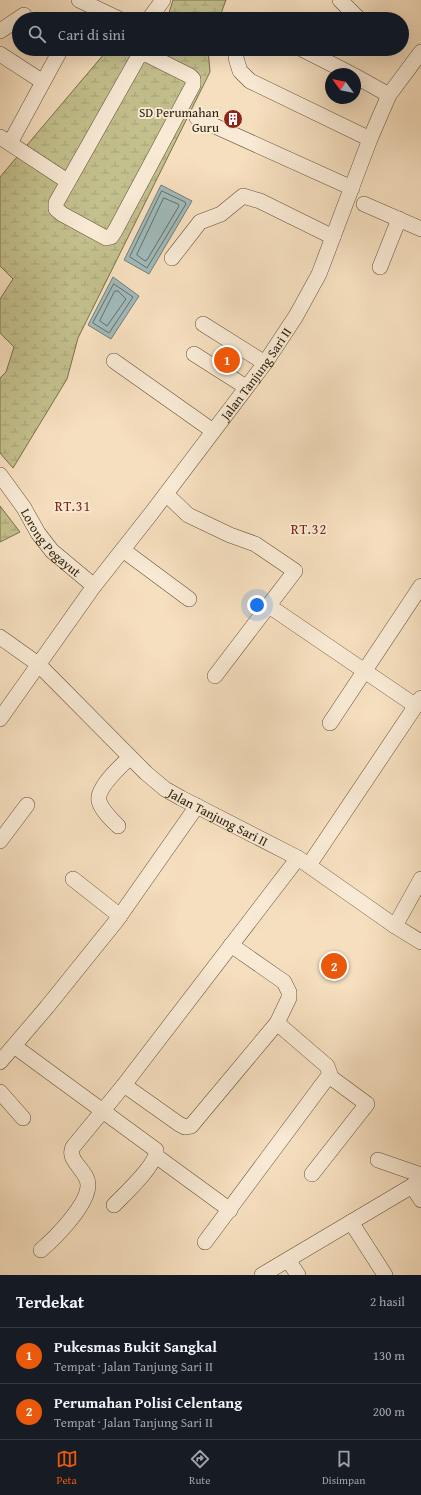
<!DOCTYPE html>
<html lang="id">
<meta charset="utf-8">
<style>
:root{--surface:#171b24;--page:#20242c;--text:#f1f3f6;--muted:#9ea1a6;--line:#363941;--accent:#ea580c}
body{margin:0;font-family:"Gentium Book Plus",serif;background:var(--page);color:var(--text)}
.compass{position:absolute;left:325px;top:68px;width:36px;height:36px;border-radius:50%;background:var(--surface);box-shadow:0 4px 16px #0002;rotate:303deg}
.you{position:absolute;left:257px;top:605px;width:14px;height:14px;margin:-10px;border:3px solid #fff;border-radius:50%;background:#1a73e8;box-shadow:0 0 0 6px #1a73e833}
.badge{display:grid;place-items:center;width:26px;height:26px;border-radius:50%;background:var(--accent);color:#fff;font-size:13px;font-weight:700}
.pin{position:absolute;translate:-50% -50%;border:2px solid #fff;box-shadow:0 1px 4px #0006}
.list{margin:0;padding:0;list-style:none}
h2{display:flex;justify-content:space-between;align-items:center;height:52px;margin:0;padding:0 16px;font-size:17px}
h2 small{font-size:13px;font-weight:400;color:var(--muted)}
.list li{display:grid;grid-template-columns:26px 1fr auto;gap:12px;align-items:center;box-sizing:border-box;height:56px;padding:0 16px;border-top:1px solid var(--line)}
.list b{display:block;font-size:15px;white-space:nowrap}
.list p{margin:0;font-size:13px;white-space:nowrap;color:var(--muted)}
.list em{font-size:13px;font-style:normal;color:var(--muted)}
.icon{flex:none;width:22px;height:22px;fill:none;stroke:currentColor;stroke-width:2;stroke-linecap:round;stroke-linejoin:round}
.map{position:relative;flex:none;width:421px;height:1275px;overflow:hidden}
.search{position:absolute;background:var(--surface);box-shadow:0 4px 16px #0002;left:12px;right:12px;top:12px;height:44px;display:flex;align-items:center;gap:10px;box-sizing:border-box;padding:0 14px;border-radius:22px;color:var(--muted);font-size:15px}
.sheet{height:164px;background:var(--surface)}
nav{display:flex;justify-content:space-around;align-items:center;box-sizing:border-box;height:56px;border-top:1px solid var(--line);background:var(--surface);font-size:11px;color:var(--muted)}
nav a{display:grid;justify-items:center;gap:2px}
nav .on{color:var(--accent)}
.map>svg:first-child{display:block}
.wetland{fill:url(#wetland-marsh);stroke:#7a704c}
.water{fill:#a0babb;stroke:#737d75}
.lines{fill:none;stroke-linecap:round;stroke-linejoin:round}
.shore{stroke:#686e64;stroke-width:1}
.street-casing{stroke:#625039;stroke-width:16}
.street{stroke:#f9ead5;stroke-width:15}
.labels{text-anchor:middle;stroke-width:4;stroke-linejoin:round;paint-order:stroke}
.poi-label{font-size:13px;fill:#30210c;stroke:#f9ead5;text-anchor:end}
.street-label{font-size:13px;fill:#30210c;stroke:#f9ead5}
.neighbourhood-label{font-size:14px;letter-spacing:1px;fill:#7a1f14;stroke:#f9ead5}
</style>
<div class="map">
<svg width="421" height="1275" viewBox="0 0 421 1275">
<defs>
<pattern id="wetland-marsh" width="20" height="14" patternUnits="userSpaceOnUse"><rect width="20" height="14" fill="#c3c08d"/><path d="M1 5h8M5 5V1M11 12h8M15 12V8" fill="none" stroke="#a8a578"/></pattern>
</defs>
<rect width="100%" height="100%" fill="#f6dfbf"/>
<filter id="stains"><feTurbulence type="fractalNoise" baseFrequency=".005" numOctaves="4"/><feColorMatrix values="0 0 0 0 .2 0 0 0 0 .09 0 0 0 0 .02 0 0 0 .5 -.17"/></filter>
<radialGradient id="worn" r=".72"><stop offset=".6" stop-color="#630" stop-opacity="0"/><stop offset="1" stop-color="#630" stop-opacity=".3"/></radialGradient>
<g class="wetland">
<path d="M173,0H226L219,19H167Z"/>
<path d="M116,49H208L210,72L78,338L67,379L13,468L0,453V378L6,372L14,347L0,333V299L13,279L0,266V177L104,54Z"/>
<path d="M0,506L20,532L0,542Z"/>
</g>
<g class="water">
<path d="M161,185L192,201L149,274L124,260Z"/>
<path d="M113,277L139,296L111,339L88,325Z"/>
</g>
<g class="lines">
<g class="shore">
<path d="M162,191L185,202L186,204L147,268L130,257Z"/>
<path d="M164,198L178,204L179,206L147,260L145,261L137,255Z"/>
<path d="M114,284L133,297L109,333L93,323Z"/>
<path d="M115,291H118L126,299L107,326L100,321Z"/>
</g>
<defs>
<g id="street">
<path d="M79,0L119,19"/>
<path d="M340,0L359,19"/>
<path d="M149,19L163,0"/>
<path d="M0,31L24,15"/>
<path d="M302,49L351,74"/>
<path d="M0,54L43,82"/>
<path d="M146,54L190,76L193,79V85L115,231L111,237L106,238L62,214L56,209V203L136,61L139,56Z"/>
<path d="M236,58L240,71L250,81L370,139"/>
<path d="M355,76L389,95"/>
<path d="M197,118L352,188"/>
<path d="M0,137L67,181"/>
<path d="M10,143L61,49"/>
<path d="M364,204L421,229"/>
<path d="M172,258L200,222L221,214L243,196L260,201L333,237"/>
<path d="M380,267L399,219"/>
<path d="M203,324L265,363"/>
<path d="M194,354L246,387"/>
<path d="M114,361L213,431"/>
<path id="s1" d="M0,475L24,508L38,533L52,551L94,586"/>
<path d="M166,494L188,515L230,535L255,544L295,571L215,676"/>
<path d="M123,550L189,599"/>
<path d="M269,606L416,706"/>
<path id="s2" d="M0,637L38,664L146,773L165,789L181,798L298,858L395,926L421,942"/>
<path id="s3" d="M0,719L94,586L150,515L265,363L296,316L319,274L370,139L389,95L421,52"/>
<path d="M330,723L421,586"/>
<path d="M118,826C111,819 102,811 99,801C96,788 121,766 130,757"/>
<path d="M0,841L27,805"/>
<path d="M309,865L421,698"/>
<path d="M73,879L120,916"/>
<path d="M395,926L421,879"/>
<path d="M14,1046L156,1150C158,1163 124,1195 114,1205"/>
<path d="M0,1062L47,1007L117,920L197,806"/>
<path d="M124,1085L179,1124L185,1127L191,1126L277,1023L289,998V992L284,982L231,945"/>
<path d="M0,1092L23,1118"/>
<path d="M156,1156L230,1210"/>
<path d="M378,1160L421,1175"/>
<path d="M312,1174L367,1104L329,1076"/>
<path d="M412,1186L421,1200"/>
<path d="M351,1222L385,1275"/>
<path d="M205,1242L330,1074L327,1066L277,1023"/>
<path d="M41,1250C55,1238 88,1205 88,1185C88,1170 66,1161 73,1147L124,1085L298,858"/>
<path d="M288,1260L298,1275"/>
<path d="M262,1275L412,1186L421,1178"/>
</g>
</defs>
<use href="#street" class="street-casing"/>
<use href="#street" class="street"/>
</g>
<defs>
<symbol id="building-disc" viewBox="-11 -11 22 22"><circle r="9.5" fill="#8f2418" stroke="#f9ead5"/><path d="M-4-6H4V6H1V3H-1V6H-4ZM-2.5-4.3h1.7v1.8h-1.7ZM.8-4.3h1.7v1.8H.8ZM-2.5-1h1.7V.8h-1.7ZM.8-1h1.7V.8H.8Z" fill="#fff"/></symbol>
</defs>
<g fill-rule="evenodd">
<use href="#building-disc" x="222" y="108" width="22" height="22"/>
</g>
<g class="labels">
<g class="poi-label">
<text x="219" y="117">SD Perumahan<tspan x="219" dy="15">Guru</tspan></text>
</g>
<g class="street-label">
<text dy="5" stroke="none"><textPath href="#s3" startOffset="430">Jalan Tanjung Sari II</textPath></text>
<text dy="5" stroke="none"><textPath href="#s1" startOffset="85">Lorong Pegayut</textPath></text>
<text dy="5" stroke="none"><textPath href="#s2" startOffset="285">Jalan Tanjung Sari II</textPath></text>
</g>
<g class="neighbourhood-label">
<text x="73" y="511">RT.31</text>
<text x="309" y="534">RT.32</text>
</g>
</g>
<rect width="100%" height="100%" filter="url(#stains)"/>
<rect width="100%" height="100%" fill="url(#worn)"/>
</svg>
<svg class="compass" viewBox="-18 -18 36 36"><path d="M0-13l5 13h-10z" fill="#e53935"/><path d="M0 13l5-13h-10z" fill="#9ea1a6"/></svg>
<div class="you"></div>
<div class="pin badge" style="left:227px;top:360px">1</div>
<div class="pin badge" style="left:334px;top:966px">2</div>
<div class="search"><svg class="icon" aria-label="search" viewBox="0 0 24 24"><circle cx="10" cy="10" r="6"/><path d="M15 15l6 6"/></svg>Cari di sini</div>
</div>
<section class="sheet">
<h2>Terdekat<small>2 hasil</small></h2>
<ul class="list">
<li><span class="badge">1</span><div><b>Pukesmas Bukit Sangkal</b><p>Tempat · Jalan Tanjung Sari II</p></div><em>130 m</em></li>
<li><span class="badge">2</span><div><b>Perumahan Polisi Celentang</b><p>Tempat · Jalan Tanjung Sari II</p></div><em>200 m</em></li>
</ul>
</section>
<nav>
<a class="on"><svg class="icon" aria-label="map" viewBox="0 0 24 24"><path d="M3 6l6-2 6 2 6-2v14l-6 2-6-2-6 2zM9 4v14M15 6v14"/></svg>Peta</a>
<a><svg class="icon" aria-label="directions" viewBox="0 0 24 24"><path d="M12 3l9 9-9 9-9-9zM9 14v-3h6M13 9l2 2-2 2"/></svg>Rute</a>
<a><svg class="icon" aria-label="saved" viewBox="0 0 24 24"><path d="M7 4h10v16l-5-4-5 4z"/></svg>Disimpan</a>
</nav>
